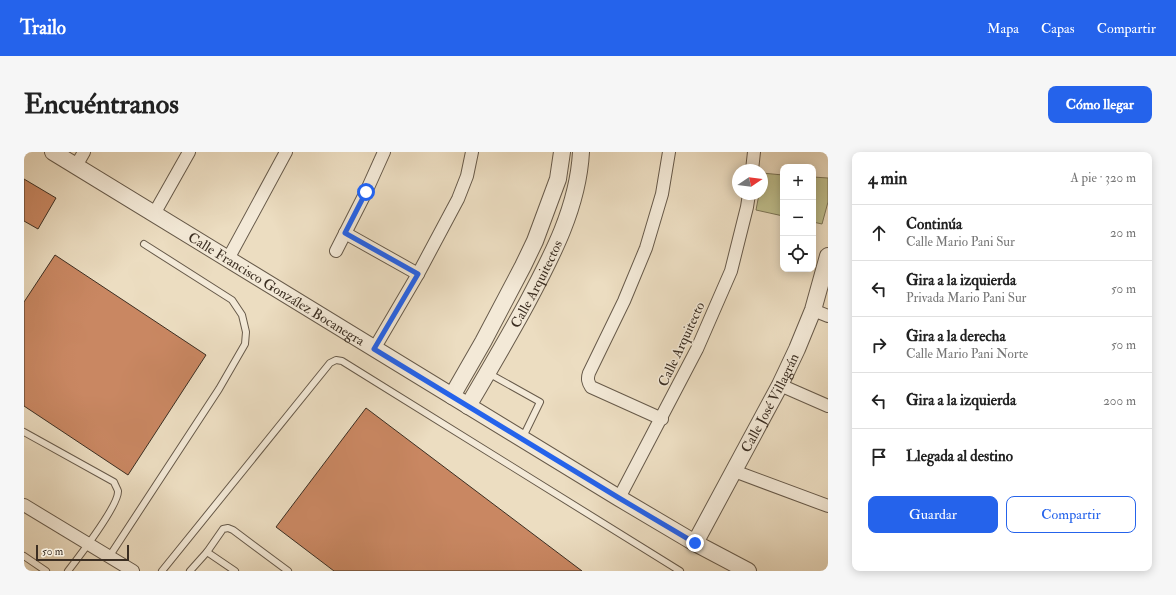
<!DOCTYPE html>
<html lang="es">
<meta charset="utf-8">
<style>
:root{--surface:#fff;--page:#f6f6f6;--text:#222;--muted:#767676;--line:#e0e0e0;--accent:#2563eb}
body{margin:0;font-family:"IM FELL Double Pica",serif;background:var(--page);color:var(--text)}
.controls{position:absolute;right:12px;top:12px;display:grid;overflow:hidden;border-radius:8px;box-shadow:0 2px 10px #0003}
.controls button{width:36px;height:36px;display:grid;place-items:center;padding:0;border:0;border-bottom:1px solid var(--line);background:var(--surface);color:var(--text);font:20px sans-serif}
.compass{position:absolute;left:708px;top:12px;width:36px;height:36px;border-radius:50%;background:var(--surface);box-shadow:0 2px 10px #0003;rotate:77deg}
.scale{position:absolute;left:12px;bottom:10px;width:93px;box-sizing:border-box;padding-left:4px;border:2px solid #3b2e22;border-top:0;font-size:11px;line-height:14px;white-space:nowrap;color:#3b2e22;-webkit-text-stroke:3px #f3e9d7;paint-order:stroke}
.stop{position:absolute;width:12px;height:12px;margin:-9px;border:3px solid #2563eb;border-radius:50%;background:#fff}
.stop.end{background:#2563eb;border-color:#fff;box-shadow:0 1px 4px #0008}
.list{margin:0;padding:0;list-style:none}
h2{display:flex;justify-content:space-between;align-items:center;height:52px;margin:0;padding:0 16px;font-size:17px}
h2 small{font-size:13px;font-weight:400;color:var(--muted)}
.list li{display:grid;grid-template-columns:26px 1fr auto;gap:12px;align-items:center;box-sizing:border-box;height:56px;padding:0 16px;border-top:1px solid var(--line)}
.list b{display:block;font-size:15px;white-space:nowrap}
.list p{margin:0;font-size:13px;white-space:nowrap;color:var(--muted)}
.list em{font-size:13px;font-style:normal;color:var(--muted)}
.actions{display:flex;gap:8px;padding:12px 16px}
.actions a{flex:1;padding:9px 0;border:1px solid var(--accent);border-radius:8px;text-align:center;font-size:14px;color:var(--accent)}
.actions .main{background:var(--accent);color:#fff}
.icon{flex:none;width:22px;height:22px;fill:none;stroke:currentColor;stroke-width:2;stroke-linecap:round;stroke-linejoin:round}
.map{position:relative;flex:none;width:804px;height:419px;overflow:hidden;border-radius:8px}
header{display:flex;align-items:center;gap:24px;box-sizing:border-box;height:56px;padding:0 20px;background:var(--accent);color:#fff}
header strong{font-size:19px}
nav{display:flex;gap:22px;margin-inline-start:auto;font-size:14px}
.intro{display:flex;align-items:center;justify-content:space-between;box-sizing:border-box;height:96px;padding:0 24px}
h1{margin:0;font-size:28px}
.button{padding:10px 18px;border-radius:8px;background:var(--accent);color:#fff;font-size:14px;font-weight:700}
main{display:flex;gap:24px;padding:0 24px}
aside{flex:1;background:var(--surface);border-radius:8px;box-shadow:0 2px 10px #0003}
.map>svg:first-child{display:block}
.green{fill:#bfbf8d;stroke:#7d7658}
.building{fill:#c98762;stroke:#3b2e22}
.lines{fill:none;stroke-linecap:round;stroke-linejoin:round}
.service-casing{stroke:#675a4a;stroke-width:8}
.minor-casing{stroke:#675a4a;stroke-width:14}
.tertiary-casing{stroke:#675a4a;stroke-width:18}
.service{stroke:#f3e9d7;stroke-width:6}
.minor{stroke:#f3e9d7;stroke-width:12}
.tertiary{stroke:#f3e9d7;stroke-width:16}
.route{stroke:#2563eb;stroke-width:5}
.labels{text-anchor:middle;stroke-width:3;stroke-linejoin:round;paint-order:stroke}
.street-label{font-size:14px;fill:#3b2e22;stroke:#f3e9d7}
</style>
<header>
<strong>Trailo</strong>
<nav><a>Mapa</a><a>Capas</a><a>Compartir</a></nav>
</header>
<div class="intro"><h1>Encuéntranos</h1><a class="button">Cómo llegar</a></div>
<main>
<div class="map">
<svg width="804" height="419" viewBox="0 0 804 419">
<rect width="100%" height="100%" fill="#ecddc1"/>
<filter id="stains"><feTurbulence type="fractalNoise" baseFrequency=".005" numOctaves="4"/><feColorMatrix values="0 0 0 0 .2 0 0 0 0 .09 0 0 0 0 .02 0 0 0 .5 -.17"/></filter>
<radialGradient id="worn" r=".72"><stop offset=".6" stop-color="#630" stop-opacity="0"/><stop offset="1" stop-color="#630" stop-opacity=".3"/></radialGradient>
<g class="green">
<path d="M738,21L759,23V64L732,58L735,42H738Z"/>
<path d="M789,25L804,26V50L798,72L789,70Z"/>
</g>
<g class="building">
<path d="M0,27L32,46L14,77L0,69Z"/>
<path d="M31,103L182,203L104,323L0,254V150Z"/>
<path d="M342,256L558,419H310L252,375Z"/>
</g>
<g class="lines">
<defs>
<g id="service">
<path d="M464,221L516,250L498,287"/>
<path d="M0,280L90,330C91,333 93,336 94,339C95,353 54,406 44,419"/>
<path d="M183,400L211,419"/>
<path d="M0,404L22,419"/>
<path d="M85,405L195,237L221,192L222,180L218,163L208,148L120,92"/>
<path d="M138,419L306,211L312,208L318,209L656,419"/>
<path d="M166,419L183,400L199,377L204,376L209,378L264,419"/>
</g>
<g id="minor">
<path d="M52,14L60,0"/>
<path d="M728,18L730,0"/>
<path d="M130,62L165,0"/>
<path d="M321,81L394,122"/>
<path d="M312,99L342,40L360,0"/>
<path d="M204,107L262,0"/>
<path d="M789,158L804,164"/>
<path d="M350,197L394,122L434,47L443,24L448,0"/>
<path d="M756,233L804,254"/>
<path d="M638,267L567,235C564,230 563,227 565,221L600,149L622,96L638,42L645,0"/>
<path d="M710,319L804,354"/>
<path d="M595,346L673,197L707,119L723,55L725,42"/>
<path d="M0,353L109,419"/>
</g>
<g id="tertiary">
<path id="s1" d="M29,0L595,346L671,391L724,419"/>
<path d="M428,244L459,190L499,114L511,89L534,27L538,0"/>
<path id="s2" d="M444,254C464,220 484,186 503,151C528,104 554,55 557,0"/>
<path id="s3" d="M671,391L756,233L773,197L789,158L804,104"/>
</g>
</defs>
<use href="#service" class="service-casing"/>
<use href="#minor" class="minor-casing"/>
<use href="#tertiary" class="tertiary-casing"/>
<use href="#service" class="service"/>
<use href="#minor" class="minor"/>
<use href="#tertiary" class="tertiary"/>
</g>
<g class="lines">
<path class="route" d="M342,40L321,81L394,122L350,197L595,346L671,391"/>
</g>
<g class="labels">
<g class="street-label">
<text dy="5" stroke="none"><textPath href="#s2" startOffset="140">Calle Arquitectos</textPath></text>
<text dy="5" stroke="none"><textPath href="#s1" startOffset="262">Calle Francisco González Bocanegra</textPath></text>
<text transform="translate(657 192) rotate(-65)" y="5">Calle Arquitecto</text>
<text dy="5" stroke="none"><textPath href="#s3" startOffset="159">Calle José Villagrán</textPath></text>
</g>
</g>
<rect width="100%" height="100%" filter="url(#stains)"/>
<rect width="100%" height="100%" fill="url(#worn)"/>
</svg>
<div class="controls">
<button>+</button>
<button>−</button>
<button><svg class="icon" aria-label="locate" viewBox="0 0 24 24"><circle cx="12" cy="12" r="6"/><path d="M12 2v4M12 18v4M2 12h4M18 12h4"/></svg></button>
</div>
<svg class="compass" viewBox="-18 -18 36 36"><path d="M0-13l5 13h-10z" fill="#e53935"/><path d="M0 13l5-13h-10z" fill="#767676"/></svg>
<div class="scale">50 m</div>
<div class="stop" style="left:342px;top:40px"></div>
<div class="stop end" style="left:671px;top:391px"></div>
</div>
<aside>
<h2>4 min<small>A pie · 320 m</small></h2>
<ul class="list">
<li><svg class="icon" aria-label="ahead" viewBox="0 0 24 24"><path d="M12 20V5M6 11l6-6 6 6"/></svg><div><b>Continúa</b><p>Calle Mario Pani Sur</p></div><em>20 m</em></li>
<li><svg class="icon" aria-label="left" viewBox="0 0 24 24"><path d="M17 20v-9H6M10 6l-5 5 5 5"/></svg><div><b>Gira a la izquierda</b><p>Privada Mario Pani Sur</p></div><em>50 m</em></li>
<li><svg class="icon" aria-label="right" viewBox="0 0 24 24"><path d="M7 20v-9h11M14 6l5 5-5 5"/></svg><div><b>Gira a la derecha</b><p>Calle Mario Pani Norte</p></div><em>50 m</em></li>
<li><svg class="icon" aria-label="left" viewBox="0 0 24 24"><path d="M17 20v-9H6M10 6l-5 5 5 5"/></svg><div><b>Gira a la izquierda</b></div><em>200 m</em></li>
<li><svg class="icon" aria-label="arrive" viewBox="0 0 24 24"><path d="M6 21V4h12l-3 4 3 4H6"/></svg><div><b>Llegada al destino</b></div></li>
</ul>
<div class="actions"><a class="main">Guardar</a><a>Compartir</a></div>
</aside>
</main>
